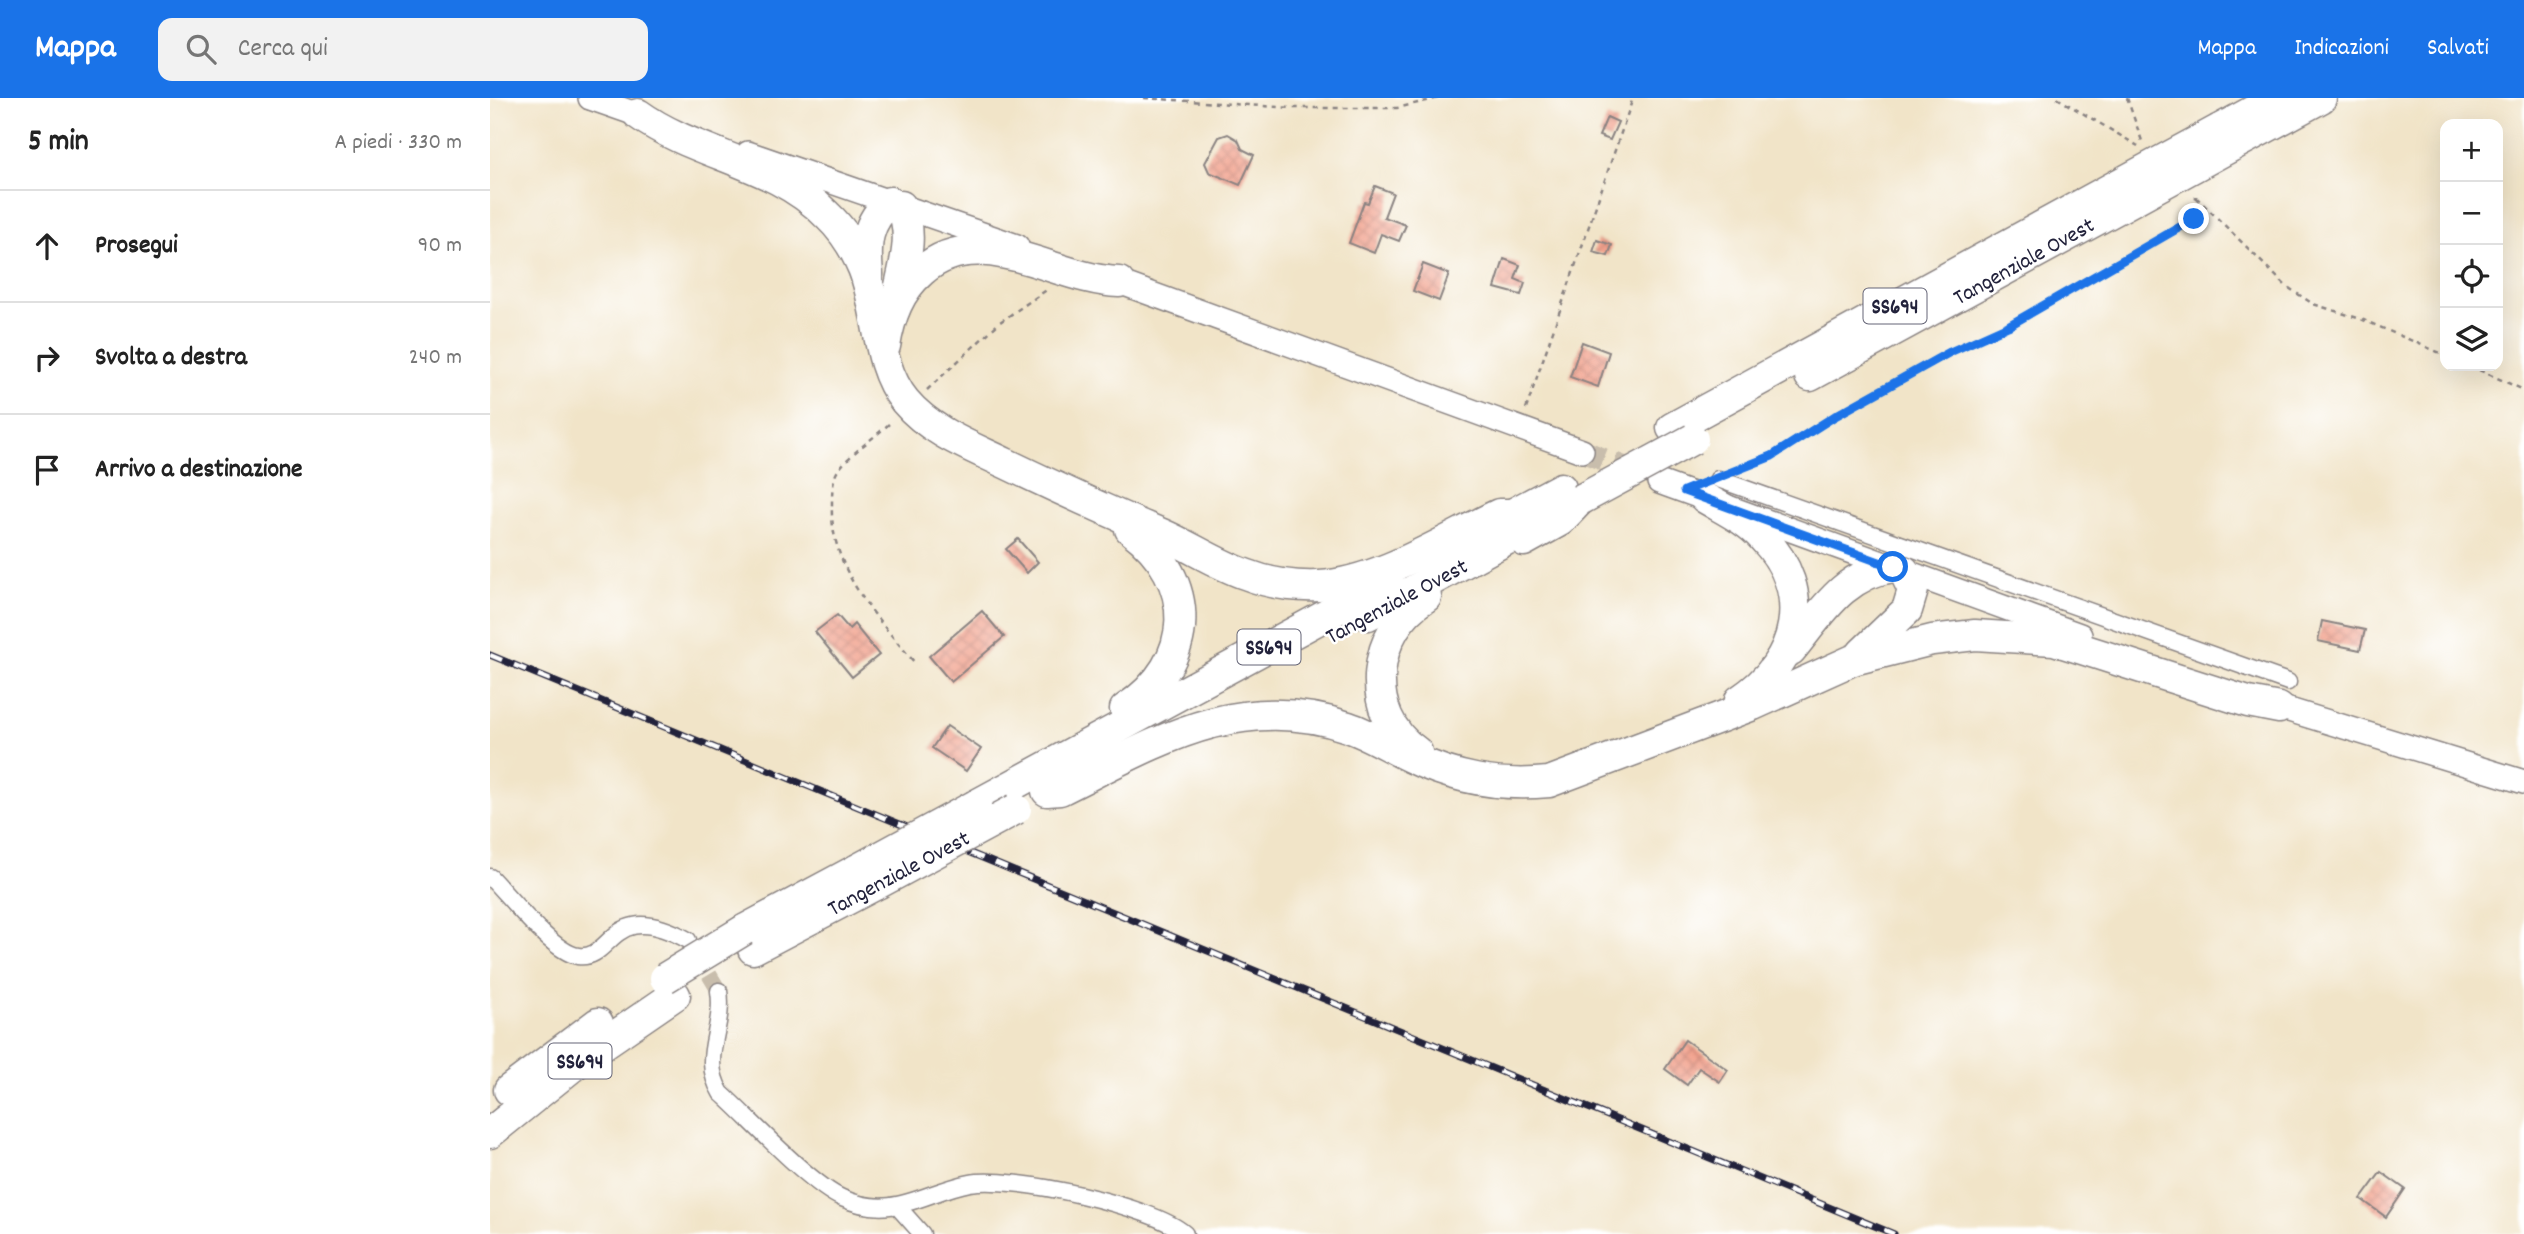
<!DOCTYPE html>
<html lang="it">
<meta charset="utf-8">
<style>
:root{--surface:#fff;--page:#f2f2f2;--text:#222;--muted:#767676;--line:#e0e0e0;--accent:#1a73e8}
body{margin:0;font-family:Dekko,sans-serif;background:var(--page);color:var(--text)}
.controls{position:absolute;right:21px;top:21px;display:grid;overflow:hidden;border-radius:14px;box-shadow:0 7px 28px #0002}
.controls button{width:63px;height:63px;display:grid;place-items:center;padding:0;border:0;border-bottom:2px solid var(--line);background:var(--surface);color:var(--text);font:35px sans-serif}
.stop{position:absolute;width:21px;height:21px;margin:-16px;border:5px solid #1a73e8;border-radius:50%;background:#fff}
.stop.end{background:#1a73e8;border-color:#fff;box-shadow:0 2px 7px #0008}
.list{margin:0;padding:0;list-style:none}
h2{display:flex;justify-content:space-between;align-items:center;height:91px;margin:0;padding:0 28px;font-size:30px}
h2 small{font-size:23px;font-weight:400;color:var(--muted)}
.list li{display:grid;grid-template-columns:46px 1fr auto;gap:21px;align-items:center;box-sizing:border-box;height:112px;padding:0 28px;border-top:2px solid var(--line)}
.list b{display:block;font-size:26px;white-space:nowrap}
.list em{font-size:23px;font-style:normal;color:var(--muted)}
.icon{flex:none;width:38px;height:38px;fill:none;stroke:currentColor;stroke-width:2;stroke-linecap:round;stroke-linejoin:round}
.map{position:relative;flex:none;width:2034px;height:1136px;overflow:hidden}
header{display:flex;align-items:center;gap:42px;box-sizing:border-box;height:98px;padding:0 35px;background:var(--accent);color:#fff}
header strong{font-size:33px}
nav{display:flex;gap:38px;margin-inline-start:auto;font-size:24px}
.search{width:490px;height:63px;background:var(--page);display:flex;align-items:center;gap:18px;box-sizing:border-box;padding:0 24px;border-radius:14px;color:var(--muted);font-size:26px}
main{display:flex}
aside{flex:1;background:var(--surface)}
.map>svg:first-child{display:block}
.building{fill:url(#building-cross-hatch)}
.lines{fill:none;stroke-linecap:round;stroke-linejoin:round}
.street-tunnel{stroke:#c8bdac;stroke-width:16;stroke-dasharray:16 8;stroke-linecap:butt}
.secondary-tunnel{stroke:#c8bdac;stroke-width:23;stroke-dasharray:23 11;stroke-linecap:butt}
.street-casing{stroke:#8a8382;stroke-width:19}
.secondary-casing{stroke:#8a8382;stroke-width:26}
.highway-casing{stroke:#8a8382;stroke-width:33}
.path{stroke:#8a8382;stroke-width:2.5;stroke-dasharray:5 5;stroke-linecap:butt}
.street{stroke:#fff;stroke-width:16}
.secondary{stroke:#fff;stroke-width:23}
.highway{stroke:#fff;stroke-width:30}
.rail-casing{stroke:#22223b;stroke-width:7}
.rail{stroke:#fff;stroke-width:4.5;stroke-dasharray:13;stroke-linecap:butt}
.highway-bridge-casing{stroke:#8a8382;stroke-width:33;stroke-linecap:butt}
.highway-bridge{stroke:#fff;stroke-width:30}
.route{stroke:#1a73e8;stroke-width:9}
.labels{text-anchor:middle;stroke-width:5;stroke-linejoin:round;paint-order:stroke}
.shield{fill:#fff;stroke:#646476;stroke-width:2}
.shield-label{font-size:21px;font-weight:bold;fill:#22223b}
.street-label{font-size:23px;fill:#22223b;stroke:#fff}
</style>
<header>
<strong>Mappa</strong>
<div class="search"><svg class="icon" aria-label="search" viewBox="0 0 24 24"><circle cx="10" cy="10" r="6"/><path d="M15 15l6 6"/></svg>Cerca qui</div>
<nav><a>Mappa</a><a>Indicazioni</a><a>Salvati</a></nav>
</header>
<main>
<aside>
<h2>5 min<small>A piedi · 330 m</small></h2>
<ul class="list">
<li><svg class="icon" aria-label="ahead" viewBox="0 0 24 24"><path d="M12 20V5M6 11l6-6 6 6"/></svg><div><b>Prosegui</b></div><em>90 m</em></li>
<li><svg class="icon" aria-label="right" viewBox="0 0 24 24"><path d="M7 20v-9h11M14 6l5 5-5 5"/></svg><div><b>Svolta a destra</b></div><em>240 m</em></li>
<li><svg class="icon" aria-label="arrive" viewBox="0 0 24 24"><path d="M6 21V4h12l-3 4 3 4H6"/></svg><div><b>Arrivo a destinazione</b></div></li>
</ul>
</aside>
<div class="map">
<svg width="2034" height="1136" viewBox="0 0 2034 1136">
<defs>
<pattern id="building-cross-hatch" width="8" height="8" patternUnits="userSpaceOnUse" patternTransform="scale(1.75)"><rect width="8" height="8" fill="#f2a28d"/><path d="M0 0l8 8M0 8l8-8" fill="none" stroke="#cf8b7b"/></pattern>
</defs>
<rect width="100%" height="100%" fill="#fff"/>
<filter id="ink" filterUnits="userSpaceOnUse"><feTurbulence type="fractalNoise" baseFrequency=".0143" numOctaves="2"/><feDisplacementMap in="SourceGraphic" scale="14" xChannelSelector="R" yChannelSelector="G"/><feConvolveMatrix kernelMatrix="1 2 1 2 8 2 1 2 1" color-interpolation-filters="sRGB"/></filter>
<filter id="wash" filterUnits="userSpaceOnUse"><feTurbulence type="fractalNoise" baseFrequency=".00686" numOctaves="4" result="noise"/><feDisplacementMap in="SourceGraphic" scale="28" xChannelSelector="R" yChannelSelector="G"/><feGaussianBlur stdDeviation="1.57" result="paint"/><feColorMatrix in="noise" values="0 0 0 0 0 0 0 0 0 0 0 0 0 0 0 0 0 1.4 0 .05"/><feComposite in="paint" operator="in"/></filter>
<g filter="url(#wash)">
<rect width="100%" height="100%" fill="#f1e4c8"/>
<g id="blocks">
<g class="building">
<path d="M1117,19L1128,24L1120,42L1109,38Z"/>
<path d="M738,36L748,42L752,51L764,57L750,87L719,74L715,65L729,39Z"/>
<path d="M885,88L903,95L894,119L916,127L909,143L891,136L884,155L859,145L874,104L878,105Z"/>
<path d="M1107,142L1122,147L1118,158L1103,154Z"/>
<path d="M1014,161L1030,167L1025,181L1035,185L1031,197L1005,190Z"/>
<path d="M933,166L959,176L949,203L923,193Z"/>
<path d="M1092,244L1119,254L1108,289L1080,279Z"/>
<path d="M528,441L548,464L537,475L516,451Z"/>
<path d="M492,513L514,539L461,584L439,558Z"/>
<path d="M347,517L359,531L364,526L389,557L362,579L325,534Z"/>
<path d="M1832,523L1875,532L1870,552L1828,543Z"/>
<path d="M457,628L491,651L476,673L442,650Z"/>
<path d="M1195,942L1238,972L1230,984L1209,970L1197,987L1175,971Z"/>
<path d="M1891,1074L1915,1091L1896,1119L1871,1101Z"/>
</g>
</g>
</g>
<g filter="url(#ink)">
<use href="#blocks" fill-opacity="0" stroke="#8a8382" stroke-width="2"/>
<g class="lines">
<path class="street-tunnel" d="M207,856L229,893"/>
<path class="secondary-tunnel" d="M1092,353L1153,377"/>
<defs>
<g id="street">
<path d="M1228,381L1798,584"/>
<path d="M0,779C19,798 62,854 88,858C124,863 119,799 198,842"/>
<path d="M229,893C235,932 209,958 231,995C259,1020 320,1086 352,1100C404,1123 433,1094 480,1085C521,1077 664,1108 695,1136"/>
<path d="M408,1109L432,1136"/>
</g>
<g id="secondary">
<path d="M100,0L163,22"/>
<path d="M258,55L527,148"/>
<path d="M615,179L1092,353"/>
<path d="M1169,384L1590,537"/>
<path d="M1773,604L2034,684"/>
</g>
<g id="highway">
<path d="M148,16C206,58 286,64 337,117C352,131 365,151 373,170C390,212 385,266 415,303C441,334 480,348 515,365C567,390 619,414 672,436C700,448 726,466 755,476C778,485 805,489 829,488C888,485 956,441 1009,416H1022"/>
<path d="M1730,31L1787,0"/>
<path d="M1740,49L1831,0"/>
<path d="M378,176C375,147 376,124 400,104"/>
<path d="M408,197C414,168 425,136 411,108"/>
<path d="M395,248C400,218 409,193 432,173C490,122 565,182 629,184"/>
<path d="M1320,278L1645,101"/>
<path d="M1182,330L1629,86"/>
<path d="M1215,400C1235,412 1257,422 1273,440C1325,494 1309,564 1250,602"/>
<path d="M1007,424L1071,390"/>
<path d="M1034,443L1070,423L1090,402"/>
<path d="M878,517L1047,425"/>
<path d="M1301,552C1330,517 1354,475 1403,469"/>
<path d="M1372,555L1417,512L1423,492L1414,473"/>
<path d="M635,611C707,564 709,482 640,431"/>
<path d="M927,654C871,616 882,531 936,499"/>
<path d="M557,693L570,692C665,645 748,592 858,629C879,636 899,649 920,659C965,681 1009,689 1059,684L1263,607L1363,562L1442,542L1485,537L1564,542L1758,604L1789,610"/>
<path d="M486,707L899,483"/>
<path d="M254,832L368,771"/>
<path d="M263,851L387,786"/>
<path d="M19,992L108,925"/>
<path d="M0,1035L93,960L185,897"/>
</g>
</defs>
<use href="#street" class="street-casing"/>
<use href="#secondary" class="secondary-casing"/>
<use href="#highway" class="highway-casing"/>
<g class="path">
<path d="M654,0L802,10H907L949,0"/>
<path d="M1567,0L1648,48"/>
<path d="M1637,0L1653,46"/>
<path d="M1706,99L1796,188L1823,206L1871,221L1955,257"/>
<path d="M1980,268L2034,292"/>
<path d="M437,292L510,224L558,191"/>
<path d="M1036,311L1143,0"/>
<path d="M399,326C385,339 356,359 347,374C342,383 342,396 342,406C339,470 386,519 425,565"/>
<path d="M1250,372L1282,358L1345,318L1460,254L1519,228L1704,121L1706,98"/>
</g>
<use href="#street" class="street"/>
<use href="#secondary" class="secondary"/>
<use href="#highway" class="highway"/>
<defs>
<path id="rail" d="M0,557L1404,1136"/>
</defs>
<use href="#rail" class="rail-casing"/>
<use href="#rail" class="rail"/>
<defs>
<g id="highway-bridge">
<path d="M1629,86L1730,31"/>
<path d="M1645,101L1740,49"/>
<path d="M1090,402L1203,341"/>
<path d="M368,771L486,707"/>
<path d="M387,786L526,711"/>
<path d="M175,880L254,832"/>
</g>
</defs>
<use href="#highway-bridge" class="highway-bridge-casing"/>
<use href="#highway-bridge" class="highway-bridge"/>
</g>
</g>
<g class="lines" filter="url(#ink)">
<path class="route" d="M1403,469L1194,393L1282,358L1345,318L1460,254L1518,228L1704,121"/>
</g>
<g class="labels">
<g class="shield">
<rect x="1373.5" y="190.5" width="63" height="35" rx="5"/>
<rect x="747.5" y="531.5" width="63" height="35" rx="5"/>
<rect x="58.5" y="945.5" width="63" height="35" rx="5"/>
</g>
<g class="shield-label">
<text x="1405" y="215">SS694</text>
<text x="779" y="556">SS694</text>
<text x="90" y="970">SS694</text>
</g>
<g class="street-label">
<text transform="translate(1533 162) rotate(-29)" y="8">Tangenziale Ovest</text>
<text transform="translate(906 502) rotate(-28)" y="8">Tangenziale Ovest</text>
<text transform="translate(408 774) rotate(-28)" y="8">Tangenziale Ovest</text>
</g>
</g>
</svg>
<div class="controls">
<button>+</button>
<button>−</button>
<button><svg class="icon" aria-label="locate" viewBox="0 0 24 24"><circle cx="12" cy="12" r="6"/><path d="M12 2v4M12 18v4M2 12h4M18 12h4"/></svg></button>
<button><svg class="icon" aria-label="layers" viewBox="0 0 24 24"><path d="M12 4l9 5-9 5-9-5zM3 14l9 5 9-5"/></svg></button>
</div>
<div class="stop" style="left:1403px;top:469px"></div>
<div class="stop end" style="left:1704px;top:121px"></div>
</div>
</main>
